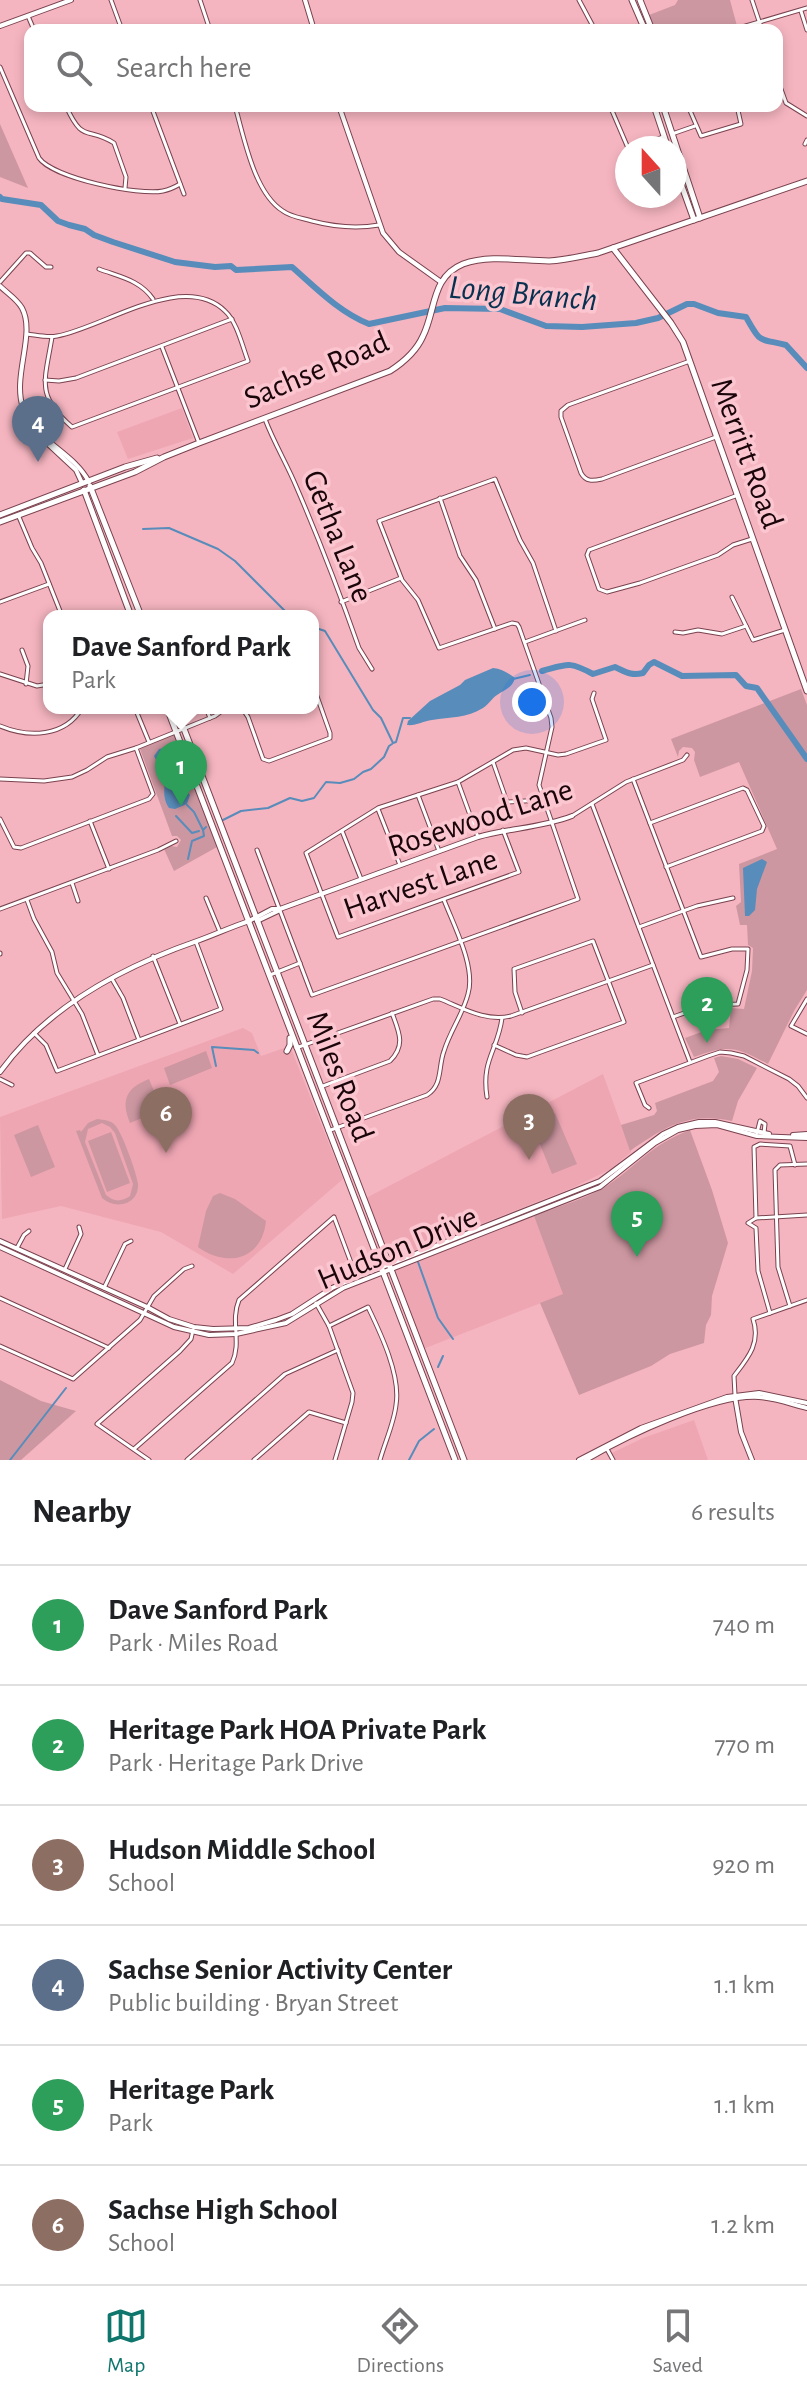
<!DOCTYPE html>
<meta charset="utf-8">
<style>
:root{--surface:#fff;--page:#f2f2f2;--text:#202124;--muted:#757577;--line:#e0e0e0;--accent:#0f766e}
body{margin:0;font-family:"Alegreya Sans",sans-serif;background:var(--page);color:var(--text)}
.compass{position:absolute;left:615px;top:136px;width:72px;height:72px;border-radius:50%;background:var(--surface);box-shadow:0 4px 12px #0003;rotate:339deg}
.you{position:absolute;left:532px;top:702px;width:28px;height:28px;margin:-20px;border:6px solid #fff;border-radius:50%;background:#1a73e8;box-shadow:0 0 0 12px #1a73e833}
.badge{display:grid;place-items:center;width:52px;height:52px;border-radius:50%;background:var(--accent);color:#fff;font-size:26px;font-weight:700}
.pin{position:absolute;translate:-50% -66px;filter:drop-shadow(0 2px 4px #0008)}
.pin::after{content:'';position:absolute;top:42px;width:28px;height:24px;background:inherit;clip-path:polygon(0 0,100% 0,50% 100%)}
.popup{position:absolute;left:43px;top:610px;width:276px;height:104px;box-sizing:border-box;display:grid;place-content:center;border-radius:16px;background:var(--surface);filter:drop-shadow(0 2px 6px #0005);font-size:26px;white-space:nowrap;color:var(--muted)}
.popup b{font-size:30px;color:var(--text)}
.popup::after{content:'';position:absolute;left:50%;top:100%;margin-left:-16px;border:16px solid transparent;border-top-color:var(--surface)}
.list{margin:0;padding:0;list-style:none}
h2{display:flex;justify-content:space-between;align-items:center;height:104px;margin:0;padding:0 32px;font-size:34px}
h2 small{font-size:26px;font-weight:400;color:var(--muted)}
.list li{display:grid;grid-template-columns:52px 1fr auto;gap:24px;align-items:center;box-sizing:border-box;height:120px;padding:0 32px;border-top:2px solid var(--line)}
.list b{display:block;font-size:30px;white-space:nowrap}
.list p{margin:0;font-size:26px;white-space:nowrap;color:var(--muted)}
.list em{font-size:26px;font-style:normal;color:var(--muted)}
.icon{flex:none;width:44px;height:44px;fill:none;stroke:currentColor;stroke-width:2;stroke-linecap:round;stroke-linejoin:round}
.map{position:relative;flex:none;width:807px;height:1460px;overflow:hidden}
.search{position:absolute;background:var(--surface);box-shadow:0 4px 12px #0003;left:24px;right:24px;top:24px;height:88px;display:flex;align-items:center;gap:20px;box-sizing:border-box;padding:0 28px;border-radius:16px;color:var(--muted);font-size:30px}
.sheet{height:824px;background:var(--surface)}
nav{display:flex;justify-content:space-around;align-items:center;box-sizing:border-box;height:112px;border-top:2px solid var(--line);background:var(--surface);font-size:22px;color:var(--muted)}
nav a{display:grid;justify-items:center;gap:4px}
nav .on{color:var(--accent)}
.map>svg:first-child{display:block}
.built{fill:#eea6b3}
.green{fill:#cd97a1;fill-rule:evenodd}
.water{fill:#588cba}
.lines{fill:none;stroke-linecap:round;stroke-linejoin:round}
.stream{stroke:#588cba;stroke-width:2}
.river{stroke:#588cba;stroke-width:6}
.minor-casing{stroke:#79424e;stroke-width:5}
.tertiary-casing{stroke:#79424e;stroke-width:6}
.secondary-casing{stroke:#79424e;stroke-width:7}
.minor{stroke:#fff;stroke-width:3}
.tertiary{stroke:#fff;stroke-width:4}
.secondary{stroke:#fff;stroke-width:5}
.labels{text-anchor:middle;stroke-width:7;stroke-linejoin:round;paint-order:stroke}
.street-label{font-size:32px;fill:#1a050a;stroke:#fbc6cf}
.water-label{font-size:34px;font-style:italic;fill:#083151;stroke:#fbc6cf}
</style>
<div class="map">
<svg width="807" height="1460" viewBox="0 0 807 1460">
<rect width="100%" height="100%" fill="#f5b5c0"/>
<g class="built">
<path d="M182,408L193,438L128,459L117,432Z"/>
<path d="M243,1028L252,1033L261,1056L290,1046L343,1179L233,1274L161,1232L61,1206L2,1219L0,1117Z"/>
<path d="M603,1074L631,1152L611,1169L572,1188L390,1260L366,1198Z"/>
<path d="M534,1216L564,1294L423,1349L392,1271Z"/>
<path d="M694,1420L708,1460H616L612,1453L643,1438Z"/>
</g>
<g class="green">
<path d="M678,0H730L737,26L725,30H654L649,15L675,5Z"/>
<path d="M0,124L28,188L0,177Z"/>
<path d="M801,689L807,705V990L794,1011L768,1064C736,1047 729,1044 694,1057L685,1038L707,1030L729,1028L731,1008L744,1009L752,971L753,948L748,945L747,925H740L736,906L741,902L739,864L777,849L739,762L700,777L694,760L695,752L692,748L683,747L679,751L678,757L671,739Z"/>
<path d="M174,734L217,847L174,871L164,849L171,846L177,847L181,840L177,836H172L140,749Z"/>
<path d="M206,1051L212,1068L170,1085L164,1068Z"/>
<path d="M721,1056L738,1059L757,1068L738,1101L732,1121C688,1112 665,1127 630,1151L621,1125L654,1115L657,1111L655,1103L713,1081L719,1072L714,1058Z"/>
<path d="M149,1079L161,1108L159,1111L130,1123C120,1099 127,1088 149,1079Z"/>
<path d="M555,1113L577,1164L552,1174L531,1122Z"/>
<path d="M97,1119C104,1120 110,1120 115,1125C122,1132 137,1174 138,1184C139,1205 115,1210 102,1198L76,1131L80,1130L81,1132L88,1123ZM102,1123L110,1127L115,1133L133,1184L130,1196C121,1202 114,1202 106,1195L85,1142L88,1129Z"/>
<path d="M38,1125L55,1167L31,1177L14,1135Z"/>
<path d="M690,1130L712,1190L728,1243L712,1296L711,1315L706,1325L704,1343L670,1354L651,1366L579,1395L540,1303L563,1294L534,1216C558,1206 587,1199 608,1185C640,1163 652,1144 690,1130Z"/>
<path d="M111,1132L130,1183L107,1192L88,1141Z"/>
<path d="M220,1193L235,1199L266,1221C262,1260 227,1268 198,1247L206,1211L213,1196Z"/>
<path d="M0,1380L41,1401L76,1411L21,1460H0Z"/>
</g>
<g class="water">
<path d="M493,668C502,669 508,673 515,678C512,688 506,689 497,695C492,698 489,704 483,708C467,718 450,717 432,720C423,721 416,726 407,725L408,721L430,701L460,685L465,680Z"/>
<path d="M168,747C180,756 173,765 178,778C180,784 186,790 190,795L187,804L175,809L169,808C161,796 166,788 164,774C162,767 157,763 154,756L159,749Z"/>
<path d="M762,859L767,862L757,889L755,910L749,916H745L743,868Z"/>
</g>
<g class="lines">
<g class="stream">
<path d="M143,529L169,528L218,549L235,561L290,616"/>
<path d="M313,627L325,631L373,710L381,718L393,743L396,742L403,718H410"/>
<path d="M513,679L530,675"/>
<path d="M187,805L194,812L203,830L206,827"/>
<path d="M176,816L192,833L199,831"/>
<path d="M223,820L241,811L268,808L290,798L302,801L314,798L326,782L340,783L354,779L363,772L371,769L384,757L389,746L392,744"/>
<path d="M188,859L192,841L204,836L203,830"/>
<path d="M216,1066L212,1047L254,1050L258,1053"/>
<path d="M418,1262L438,1318L453,1339"/>
<path d="M438,1367L443,1356"/>
<path d="M10,1460L66,1388"/>
<path d="M409,1460L419,1441L434,1429"/>
</g>
<g class="river">
<path d="M0,197L2,199L41,205L58,221L69,225L85,229L94,235L113,242L175,262L215,267L231,266L236,270L292,267C316,288 339,312 369,324L445,308L500,309L546,326L582,327L636,323L658,318L687,304H694L718,313L746,317C761,344 758,338 786,345L807,368"/>
<path d="M542,671C568,664 569,661 593,674L615,667C626,672 631,676 643,673L649,665L654,662L682,676L736,675L746,686L757,688L807,759"/>
</g>
<defs>
<g id="minor">
<path d="M111,0L122,30"/>
<path d="M200,0L210,30"/>
<path d="M579,0L595,30"/>
<path d="M752,0L762,30"/>
<path d="M801,11L807,30"/>
<path d="M28,16L34,30"/>
<path d="M732,30L807,8"/>
<path d="M0,67L39,158C53,178 139,196 163,191C168,190 175,187 180,184"/>
<path d="M777,78L786,103L807,116"/>
<path d="M66,106C83,144 87,126 114,143L126,177L125,188"/>
<path d="M151,106L184,194"/>
<path d="M235,106C244,137 254,193 283,211C291,217 302,218 312,221C335,227 355,229 379,225"/>
<path d="M610,106L628,148"/>
<path d="M688,106L701,136L741,124L737,106"/>
<path d="M672,134L695,126"/>
<path d="M805,144L807,140"/>
<path d="M633,148L663,137"/>
<path d="M99,269C120,277 140,280 153,299"/>
<path d="M0,282L26,253H30L46,267H51"/>
<path d="M27,334C36,335 47,338 57,336C103,328 183,270 225,311C237,322 242,345 248,361L72,427C35,395 45,381 52,337"/>
<path d="M162,347L199,443"/>
<path d="M690,361L568,405L561,411V417L581,473C586,482 593,481 602,479L716,437"/>
<path d="M45,380L59,381L76,378L232,319"/>
<path d="M265,419C274,443 287,464 296,486C319,539 340,594 359,648L372,669"/>
<path d="M738,495L589,550L587,555L599,589L607,592L640,583L718,555L733,545L752,539"/>
<path d="M440,498L460,556L476,580L495,629"/>
<path d="M19,517L32,548L41,563L62,616"/>
<path d="M732,597L753,640L785,630"/>
<path d="M0,602L49,584"/>
<path d="M341,602L401,578"/>
<path d="M675,632L683,633L698,630L722,634L746,626"/>
<path d="M525,642L585,620"/>
<path d="M22,650L28,666L26,684"/>
<path d="M0,674L37,686L49,684"/>
<path d="M135,708L149,742"/>
<path d="M206,708L210,718"/>
<path d="M242,708L248,717L263,759L269,761L330,738V733L313,685"/>
<path d="M0,726C29,738 65,737 82,708"/>
<path d="M493,762L507,802L541,800"/>
<path d="M0,779L44,781L72,777L87,770L107,757L136,748L215,716L226,708"/>
<path d="M633,779L701,957L732,949H748L747,970L738,1004L707,1005L673,1017"/>
<path d="M458,782L478,837"/>
<path d="M418,795L439,851"/>
<path d="M592,804L690,1062"/>
<path d="M378,809L400,865"/>
<path d="M572,816L626,782L683,760L687,755"/>
<path d="M0,819L14,847L21,848L149,799L153,794L136,748"/>
<path d="M90,821L109,869"/>
<path d="M650,823L743,788L747,790L764,826L762,831L666,867"/>
<path d="M503,830L519,872L338,937L306,853L378,808L458,782L513,750L526,748L558,755L566,754L606,740L592,699L594,693"/>
<path d="M342,831L361,879"/>
<path d="M257,850L312,995L578,899L539,785L552,727L551,718L519,627L517,624L512,623L439,648L418,600L402,580L379,521L495,479L520,540L533,563L556,631"/>
<path d="M72,883L78,901"/>
<path d="M206,898L220,932"/>
<path d="M27,900L34,919L52,952L57,973L82,1014L98,1055"/>
<path d="M0,909L158,850L176,841"/>
<path d="M639,927L697,906L733,898"/>
<path d="M0,953V954"/>
<path d="M153,956L180,1024"/>
<path d="M270,975L300,963"/>
<path d="M112,979L123,998L139,1040"/>
<path d="M807,999L791,1026L807,1034"/>
<path d="M34,1033L46,1045L57,1071L221,1009L196,942"/>
<path d="M494,1045L516,1055L527,1057L624,1022L593,941L514,969L515,992L522,1013"/>
<path d="M296,1048L433,999H440C463,1008 485,1022 511,1016L653,965"/>
<path d="M0,1079L12,1085"/>
<path d="M323,1086L390,1061C406,1045 399,1032 392,1013"/>
<path d="M487,1097C481,1060 498,1050 502,1018"/>
<path d="M649,1108L645,1105L636,1083L708,1056L720,1052L731,1053L744,1056L789,1079L798,1086L807,1098"/>
<path d="M328,1131L427,1095C443,1085 438,1067 444,1051C450,1031 463,1014 468,994C476,967 454,926 444,900"/>
<path d="M757,1133L760,1121L765,1124L764,1133"/>
<path d="M756,1218L754,1147L760,1144L790,1146L795,1165"/>
<path d="M17,1248L24,1235L29,1231"/>
<path d="M65,1269L81,1234L79,1227"/>
<path d="M104,1288L125,1244L131,1241"/>
<path d="M0,1298L109,1348"/>
<path d="M316,1303L329,1326L353,1393L352,1402L335,1460"/>
<path d="M790,1306L778,1267L775,1170L780,1165L807,1164"/>
<path d="M770,1313L758,1271L756,1228L748,1223L756,1218L807,1215"/>
<path d="M329,1326L368,1307C381,1334 401,1376 396,1405C394,1423 385,1442 380,1460"/>
<path d="M0,1346L73,1379L140,1320L154,1296L184,1269L192,1266"/>
<path d="M735,1395L734,1376C748,1358 761,1343 753,1319L807,1300"/>
<path d="M134,1449L232,1363C242,1342 230,1322 239,1300L334,1217L356,1276"/>
<path d="M607,1449L613,1460"/>
<path d="M149,1460L97,1424L180,1351L191,1339L193,1330"/>
<path d="M187,1460L285,1374L338,1350"/>
<path d="M254,1460L309,1412L346,1423"/>
</g>
<g id="tertiary">
<path d="M305,0L314,30"/>
<path d="M0,26L71,0"/>
<path d="M339,106L383,233L399,252L441,282"/>
<path d="M0,286C7,293 17,299 22,308C36,334 12,376 23,408C33,440 73,451 89,482"/>
<path d="M46,439L47,443L76,470L82,483"/>
<path d="M249,921L272,909H280L478,837C509,828 541,828 572,816"/>
<path d="M257,921L278,911"/>
<path d="M0,1072C47,1007 122,967 197,941C214,935 231,927 249,921"/>
<path d="M793,1135L807,1134"/>
<path d="M0,1241L147,1307L169,1319L194,1327L213,1329L249,1328L276,1320L292,1314L332,1288L357,1277L600,1181L663,1134L678,1127L699,1122H715L769,1134"/>
<path d="M0,1247L174,1327L209,1335L236,1334L286,1323L343,1288L600,1187L655,1143L678,1130L695,1126L717,1125L757,1136L807,1138"/>
<path d="M735,1397L741,1432L752,1460"/>
<path d="M579,1460L641,1428L727,1397L759,1393L807,1403"/>
<path d="M586,1460C625,1437 714,1394 759,1397C775,1398 791,1404 807,1408"/>
</g>
<g id="secondary">
<path d="M632,0L645,30"/>
<path d="M640,0L652,30"/>
<path d="M654,106L668,148"/>
<path d="M663,106L700,218"/>
<path d="M675,167L694,220"/>
<path d="M613,248L671,323L683,342L807,691"/>
<path d="M90,486L141,616"/>
<path d="M84,490L131,616"/>
<path d="M0,515L125,467L157,458"/>
<path d="M0,522L135,472L164,457L199,443L390,371C404,362 416,352 423,336C436,310 431,277 463,264C490,254 522,261 549,261C566,260 582,256 598,253L807,181"/>
<path d="M167,708L455,1460"/>
<path d="M176,708L464,1460"/>
<path d="M287,1051L290,1045V1038"/>
</g>
</defs>
<use href="#minor" class="minor-casing"/>
<use href="#tertiary" class="tertiary-casing"/>
<use href="#secondary" class="secondary-casing"/>
<use href="#minor" class="minor"/>
<use href="#tertiary" class="tertiary"/>
<use href="#secondary" class="secondary"/>
</g>
<g class="labels">
<g class="street-label">
<text transform="translate(316 369) rotate(-23)" y="11">Sachse Road</text>
<text transform="translate(748 453) rotate(70)" y="11">Merritt Road</text>
<text transform="translate(339 536) rotate(68)" y="11">Getha Lane</text>
<text transform="translate(480 817) rotate(-18)" y="11">Rosewood Lane</text>
<text transform="translate(420 883) rotate(-19)" y="11">Harvest Lane</text>
<text transform="translate(341 1076) rotate(69)" y="11">Miles Road</text>
<text transform="translate(397 1247) rotate(-23)" y="11">Hudson Drive</text>
</g>
<g class="water-label">
<text transform="translate(523 292) rotate(5)" y="12">Long Branch</text>
</g>
</g>
</svg>
<svg class="compass" viewBox="-18 -18 36 36"><path d="M0-13l5 13h-10z" fill="#e53935"/><path d="M0 13l5-13h-10z" fill="#757577"/></svg>
<div class="you"></div>
<div class="pin badge" style="left:181px;top:806px;background:#2e9e5b">1</div>
<div class="popup"><b>Dave Sanford Park</b>Park</div>
<div class="pin badge" style="left:707px;top:1043px;background:#2e9e5b">2</div>
<div class="pin badge" style="left:529px;top:1160px;background:#8d6e63">3</div>
<div class="pin badge" style="left:38px;top:462px;background:#5c6f8a">4</div>
<div class="pin badge" style="left:637px;top:1257px;background:#2e9e5b">5</div>
<div class="pin badge" style="left:166px;top:1153px;background:#8d6e63">6</div>
<div class="search"><svg class="icon" aria-label="search" viewBox="0 0 24 24"><circle cx="10" cy="10" r="6"/><path d="M15 15l6 6"/></svg>Search here</div>
</div>
<section class="sheet">
<h2>Nearby<small>6 results</small></h2>
<ul class="list">
<li><span class="badge" style="background:#2e9e5b">1</span><div><b>Dave Sanford Park</b><p>Park · Miles Road</p></div><em>740 m</em></li>
<li><span class="badge" style="background:#2e9e5b">2</span><div><b>Heritage Park HOA Private Park</b><p>Park · Heritage Park Drive</p></div><em>770 m</em></li>
<li><span class="badge" style="background:#8d6e63">3</span><div><b>Hudson Middle School</b><p>School</p></div><em>920 m</em></li>
<li><span class="badge" style="background:#5c6f8a">4</span><div><b>Sachse Senior Activity Center</b><p>Public building · Bryan Street</p></div><em>1.1 km</em></li>
<li><span class="badge" style="background:#2e9e5b">5</span><div><b>Heritage Park</b><p>Park</p></div><em>1.1 km</em></li>
<li><span class="badge" style="background:#8d6e63">6</span><div><b>Sachse High School</b><p>School</p></div><em>1.2 km</em></li>
</ul>
</section>
<nav>
<a class="on"><svg class="icon" aria-label="map" viewBox="0 0 24 24"><path d="M3 6l6-2 6 2 6-2v14l-6 2-6-2-6 2zM9 4v14M15 6v14"/></svg>Map</a>
<a><svg class="icon" aria-label="directions" viewBox="0 0 24 24"><path d="M12 3l9 9-9 9-9-9zM9 14v-3h6M13 9l2 2-2 2"/></svg>Directions</a>
<a><svg class="icon" aria-label="saved" viewBox="0 0 24 24"><path d="M7 4h10v16l-5-4-5 4z"/></svg>Saved</a>
</nav>
